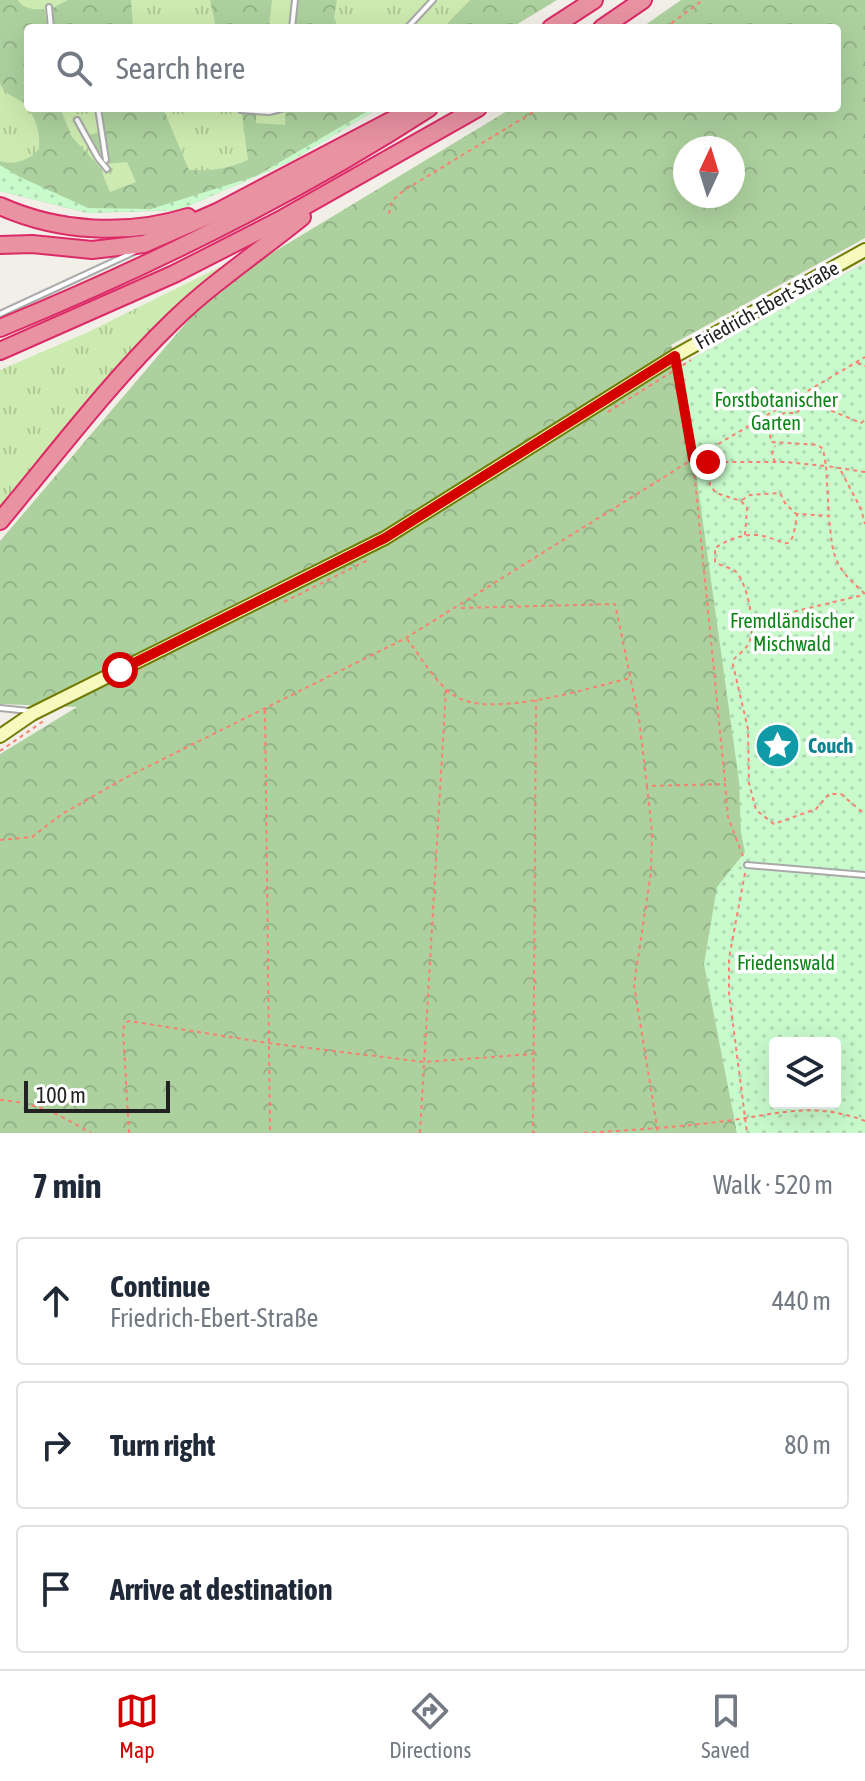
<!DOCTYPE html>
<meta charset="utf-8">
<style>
:root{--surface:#fff;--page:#f6f6f7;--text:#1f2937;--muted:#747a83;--line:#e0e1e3;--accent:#d40000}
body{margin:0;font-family:"Asap Condensed",sans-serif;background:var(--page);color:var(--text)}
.controls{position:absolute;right:24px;bottom:24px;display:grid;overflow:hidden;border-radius:8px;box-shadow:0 8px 32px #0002}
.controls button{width:72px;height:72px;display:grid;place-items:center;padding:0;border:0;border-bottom:2px solid var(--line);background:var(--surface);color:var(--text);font:40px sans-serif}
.compass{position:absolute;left:673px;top:136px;width:72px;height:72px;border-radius:50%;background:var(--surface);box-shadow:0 8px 32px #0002;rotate:4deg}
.scale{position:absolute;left:24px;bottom:20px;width:146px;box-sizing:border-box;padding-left:8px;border:4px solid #222;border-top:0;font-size:22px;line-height:28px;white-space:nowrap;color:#222;-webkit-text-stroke:6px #fff;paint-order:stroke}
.stop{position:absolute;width:24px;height:24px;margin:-18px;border:6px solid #d40000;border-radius:50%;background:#fff}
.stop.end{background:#d40000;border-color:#fff;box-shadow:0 2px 8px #0008}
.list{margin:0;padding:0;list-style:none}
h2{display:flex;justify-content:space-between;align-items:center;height:104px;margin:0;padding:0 32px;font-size:34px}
h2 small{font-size:26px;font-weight:400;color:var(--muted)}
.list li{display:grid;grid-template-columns:52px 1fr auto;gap:24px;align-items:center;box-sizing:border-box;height:128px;margin:0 16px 16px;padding:0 16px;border:2px solid var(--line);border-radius:8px}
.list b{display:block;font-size:30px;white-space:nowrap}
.list p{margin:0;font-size:26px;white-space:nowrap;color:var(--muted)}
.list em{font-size:26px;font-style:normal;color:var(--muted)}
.icon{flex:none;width:44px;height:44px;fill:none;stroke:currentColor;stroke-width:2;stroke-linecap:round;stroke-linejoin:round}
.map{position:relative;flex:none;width:865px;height:1133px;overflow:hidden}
.search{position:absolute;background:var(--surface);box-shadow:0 8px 32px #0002;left:24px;right:24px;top:24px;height:88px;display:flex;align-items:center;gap:20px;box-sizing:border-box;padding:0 28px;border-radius:8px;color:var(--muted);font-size:30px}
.sheet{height:536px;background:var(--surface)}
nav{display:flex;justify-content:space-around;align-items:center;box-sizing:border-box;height:112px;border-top:2px solid var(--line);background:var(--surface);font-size:22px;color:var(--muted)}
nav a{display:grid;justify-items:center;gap:4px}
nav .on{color:var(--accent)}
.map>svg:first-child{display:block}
.grass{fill:url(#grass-tufts)}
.forest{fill:url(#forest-crowns);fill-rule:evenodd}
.park{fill:url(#park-dots);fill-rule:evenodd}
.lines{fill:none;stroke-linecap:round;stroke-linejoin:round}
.service-casing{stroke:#a9a9a9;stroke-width:8}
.secondary-casing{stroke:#707d05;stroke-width:16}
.motorway-casing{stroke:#dc2a67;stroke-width:20}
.path{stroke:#fa8072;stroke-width:2;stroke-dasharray:4 4;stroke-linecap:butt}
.service{stroke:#fff;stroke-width:4}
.secondary{stroke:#f7fabf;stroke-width:12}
.motorway{stroke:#e892a2;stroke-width:16}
.route{stroke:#d40000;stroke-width:10}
.labels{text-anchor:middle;stroke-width:7;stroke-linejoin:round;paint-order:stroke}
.street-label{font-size:20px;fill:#222;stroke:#fff}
.park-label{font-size:20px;fill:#0c8416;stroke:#fff}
.culture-label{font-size:20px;font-weight:bold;fill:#0d838f;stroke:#fff;text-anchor:start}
</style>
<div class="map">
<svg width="865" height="1133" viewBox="0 0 865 1133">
<defs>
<pattern id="grass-tufts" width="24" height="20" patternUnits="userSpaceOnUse" patternTransform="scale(2)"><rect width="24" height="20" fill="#cdebb0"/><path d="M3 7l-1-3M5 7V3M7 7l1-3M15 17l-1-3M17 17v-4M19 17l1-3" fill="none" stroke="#b0c997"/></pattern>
<pattern id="forest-crowns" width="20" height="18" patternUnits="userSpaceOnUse" patternTransform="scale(2)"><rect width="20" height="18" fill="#add19e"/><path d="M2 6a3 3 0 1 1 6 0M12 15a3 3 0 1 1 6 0" fill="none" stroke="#95b388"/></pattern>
<pattern id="park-dots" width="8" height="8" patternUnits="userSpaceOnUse" patternTransform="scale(2)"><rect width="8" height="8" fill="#c8facc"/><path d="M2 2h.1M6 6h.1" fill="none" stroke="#acd6af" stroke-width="1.8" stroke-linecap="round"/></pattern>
</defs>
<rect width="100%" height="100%" fill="#f2efe9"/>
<g class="grass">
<path d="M0,0H542L508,28H28V108H373L151,209L0,165Z"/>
<path d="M220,267V271L0,510V370L86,333Z"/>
</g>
<g class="forest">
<path d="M0,0H18C23,9 34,10 44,9L47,28H28V108C21,97 5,97 0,83C0,73 0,15 0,0Z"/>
<path d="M68,0H131L133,28H54L51,9Z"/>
<path d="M210,0H272L269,28H216Z"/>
<path d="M292,0H337L334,17L338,28H292Z"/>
<path d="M470,0H557L511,28H443Z"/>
<path d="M681,0H865V238L671,345L681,365L865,263L734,1114L737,1133H0V754L77,707L0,704V541L197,310L267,256L512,108H837V28H641ZM685,148H733V196H685Z"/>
<path d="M28,108H60L72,137L99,166L110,192L136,182L127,162L104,164L89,135L99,132L102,121L94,108H163L189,170C214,171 226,169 248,160L242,115L237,108H256V123L285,125L286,108H379L289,162L179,210L88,213L0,191V161C15,166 29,160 39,149C40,133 37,122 28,108Z"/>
</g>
<g class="park">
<path d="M373,108H379L289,162L179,210L88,213L0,191V165L20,177L88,208L151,209L256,176Z"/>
<path d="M865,263V1133H737L704,964L717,887L745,852L741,834L739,781L681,365ZM775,1043H835V1103H775Z"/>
</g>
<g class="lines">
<defs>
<g id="service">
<path d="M49,7L51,28"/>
<path d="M292,28L295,0"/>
<path d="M407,28L433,0"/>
<path d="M98,108L106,160"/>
<path d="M241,110L269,112L285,108"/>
<path d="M77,120L98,158L107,169"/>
<path d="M0,314L136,251"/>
<path d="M0,708L29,711"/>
<path d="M747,865L865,875"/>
</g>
<path id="secondary" d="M0,736L32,714L385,538L675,356L865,250"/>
<g id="motorway">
<path d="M551,28L594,0"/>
<path d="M602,28L643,0"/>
<path d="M0,206C58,232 127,236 188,217"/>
<path d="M0,245L32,244L92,250L144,244L217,212L411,110"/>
<path d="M0,328C148,267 295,195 429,108"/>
<path d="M0,351L174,274L280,220L478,108"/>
<path d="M0,521C56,454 110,382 173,321C213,282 259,252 302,217"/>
</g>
</defs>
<use href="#service" class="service-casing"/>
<use href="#secondary" class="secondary-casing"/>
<use href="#motorway" class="motorway-casing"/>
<g class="path">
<path d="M665,28L703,0"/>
<path d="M389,214L392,201L403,191L540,108"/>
<path d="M857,363L865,366"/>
<path d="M679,372L693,459L725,782"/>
<path d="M608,412L691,360"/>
<path d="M694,459L707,462"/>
<path d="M775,462L772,454L775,446"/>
<path d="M841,471L861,509L865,524"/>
<path d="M865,472L826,466L829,516L797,514C791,561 786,538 757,535C742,534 727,540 715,548V562C722,567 732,567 737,573C748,586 755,625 750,640C748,648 740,653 734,659L733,665L748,729L749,783L756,810L774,824L816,809L829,794H841L861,811H865"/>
<path d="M742,500L750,495L780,493L785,503L796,514"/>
<path d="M745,535L747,508L741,501L716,493L710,485L708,462H785L826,466L823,449L818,445L771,442L768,423L784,413H797L801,407L811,402L861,423L865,420"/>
<path d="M284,602L368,560"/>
<path d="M461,608L615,604L639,719L647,786L725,784L728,817L744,859"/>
<path d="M755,621L863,595L864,593C833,565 833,558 829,517"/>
<path d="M407,639C421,657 436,684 455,696C490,719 589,688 630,678"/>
<path d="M265,710L270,1133"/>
<path d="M0,751L45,720"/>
<path d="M647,786L652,832L651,872L634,985L658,1133"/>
<path d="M0,840L32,837L62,814L125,778L406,638L693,459L865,357"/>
<path d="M745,873L729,958V993L747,1133"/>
<path d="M0,1100C38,1103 58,1114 91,1133"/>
<path d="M129,1133L123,1030L125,1023L129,1021L268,1043L424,1062L533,1054"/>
<path d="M420,1133L446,688"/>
<path d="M535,1133L533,1132L536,700"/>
<path d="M584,1133C631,1130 679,1127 726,1121C778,1114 813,1101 865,1121"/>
</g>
<use href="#service" class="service"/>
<use href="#secondary" class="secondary"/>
<use href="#motorway" class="motorway"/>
</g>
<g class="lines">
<path class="route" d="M120,670L385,538L675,356L693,459L708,462"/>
</g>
<defs>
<symbol id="sight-disc" viewBox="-11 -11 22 22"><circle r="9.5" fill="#0f9aa8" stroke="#fff"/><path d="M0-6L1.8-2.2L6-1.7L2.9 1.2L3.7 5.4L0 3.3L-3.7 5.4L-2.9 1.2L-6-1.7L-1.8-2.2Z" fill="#fff"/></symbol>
</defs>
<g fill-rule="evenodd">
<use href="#sight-disc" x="752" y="720" width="51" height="51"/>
</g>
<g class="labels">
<g class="street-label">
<text transform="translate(767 305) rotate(-29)" y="7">Friedrich-Ebert-Straße</text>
</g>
<g class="park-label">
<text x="776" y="407">Forstbotanischer<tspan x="776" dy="23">Garten</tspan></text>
<text x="792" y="628">Fremdländischer<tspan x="792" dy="23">Mischwald</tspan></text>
<text x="786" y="970">Friedenswald</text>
</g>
<g class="culture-label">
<text x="808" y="753">Couch</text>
</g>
</g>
</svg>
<div class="controls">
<button><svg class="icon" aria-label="layers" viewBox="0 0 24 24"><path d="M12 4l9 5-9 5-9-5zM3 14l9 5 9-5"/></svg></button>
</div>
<svg class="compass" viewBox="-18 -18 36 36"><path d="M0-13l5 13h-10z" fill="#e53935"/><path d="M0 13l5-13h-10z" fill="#747a83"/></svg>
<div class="scale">100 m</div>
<div class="stop" style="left:120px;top:670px"></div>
<div class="stop end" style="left:708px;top:462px"></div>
<div class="search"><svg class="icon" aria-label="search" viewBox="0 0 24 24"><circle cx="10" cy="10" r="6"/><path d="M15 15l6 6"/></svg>Search here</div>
</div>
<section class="sheet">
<h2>7 min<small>Walk · 520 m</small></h2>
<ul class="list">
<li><svg class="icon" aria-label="ahead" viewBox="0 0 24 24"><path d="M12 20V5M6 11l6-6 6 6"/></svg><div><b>Continue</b><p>Friedrich-Ebert-Straße</p></div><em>440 m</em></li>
<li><svg class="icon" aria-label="right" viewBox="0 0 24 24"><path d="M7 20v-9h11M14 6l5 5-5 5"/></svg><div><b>Turn right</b></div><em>80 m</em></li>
<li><svg class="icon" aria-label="arrive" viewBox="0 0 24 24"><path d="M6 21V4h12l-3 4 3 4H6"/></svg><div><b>Arrive at destination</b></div></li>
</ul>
</section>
<nav>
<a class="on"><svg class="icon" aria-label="map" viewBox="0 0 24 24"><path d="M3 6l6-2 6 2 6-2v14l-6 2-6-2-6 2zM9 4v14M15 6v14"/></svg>Map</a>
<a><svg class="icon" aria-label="directions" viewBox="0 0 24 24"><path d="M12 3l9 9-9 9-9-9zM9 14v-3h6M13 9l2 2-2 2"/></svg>Directions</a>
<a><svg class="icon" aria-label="saved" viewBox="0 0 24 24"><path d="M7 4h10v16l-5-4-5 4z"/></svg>Saved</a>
</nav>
